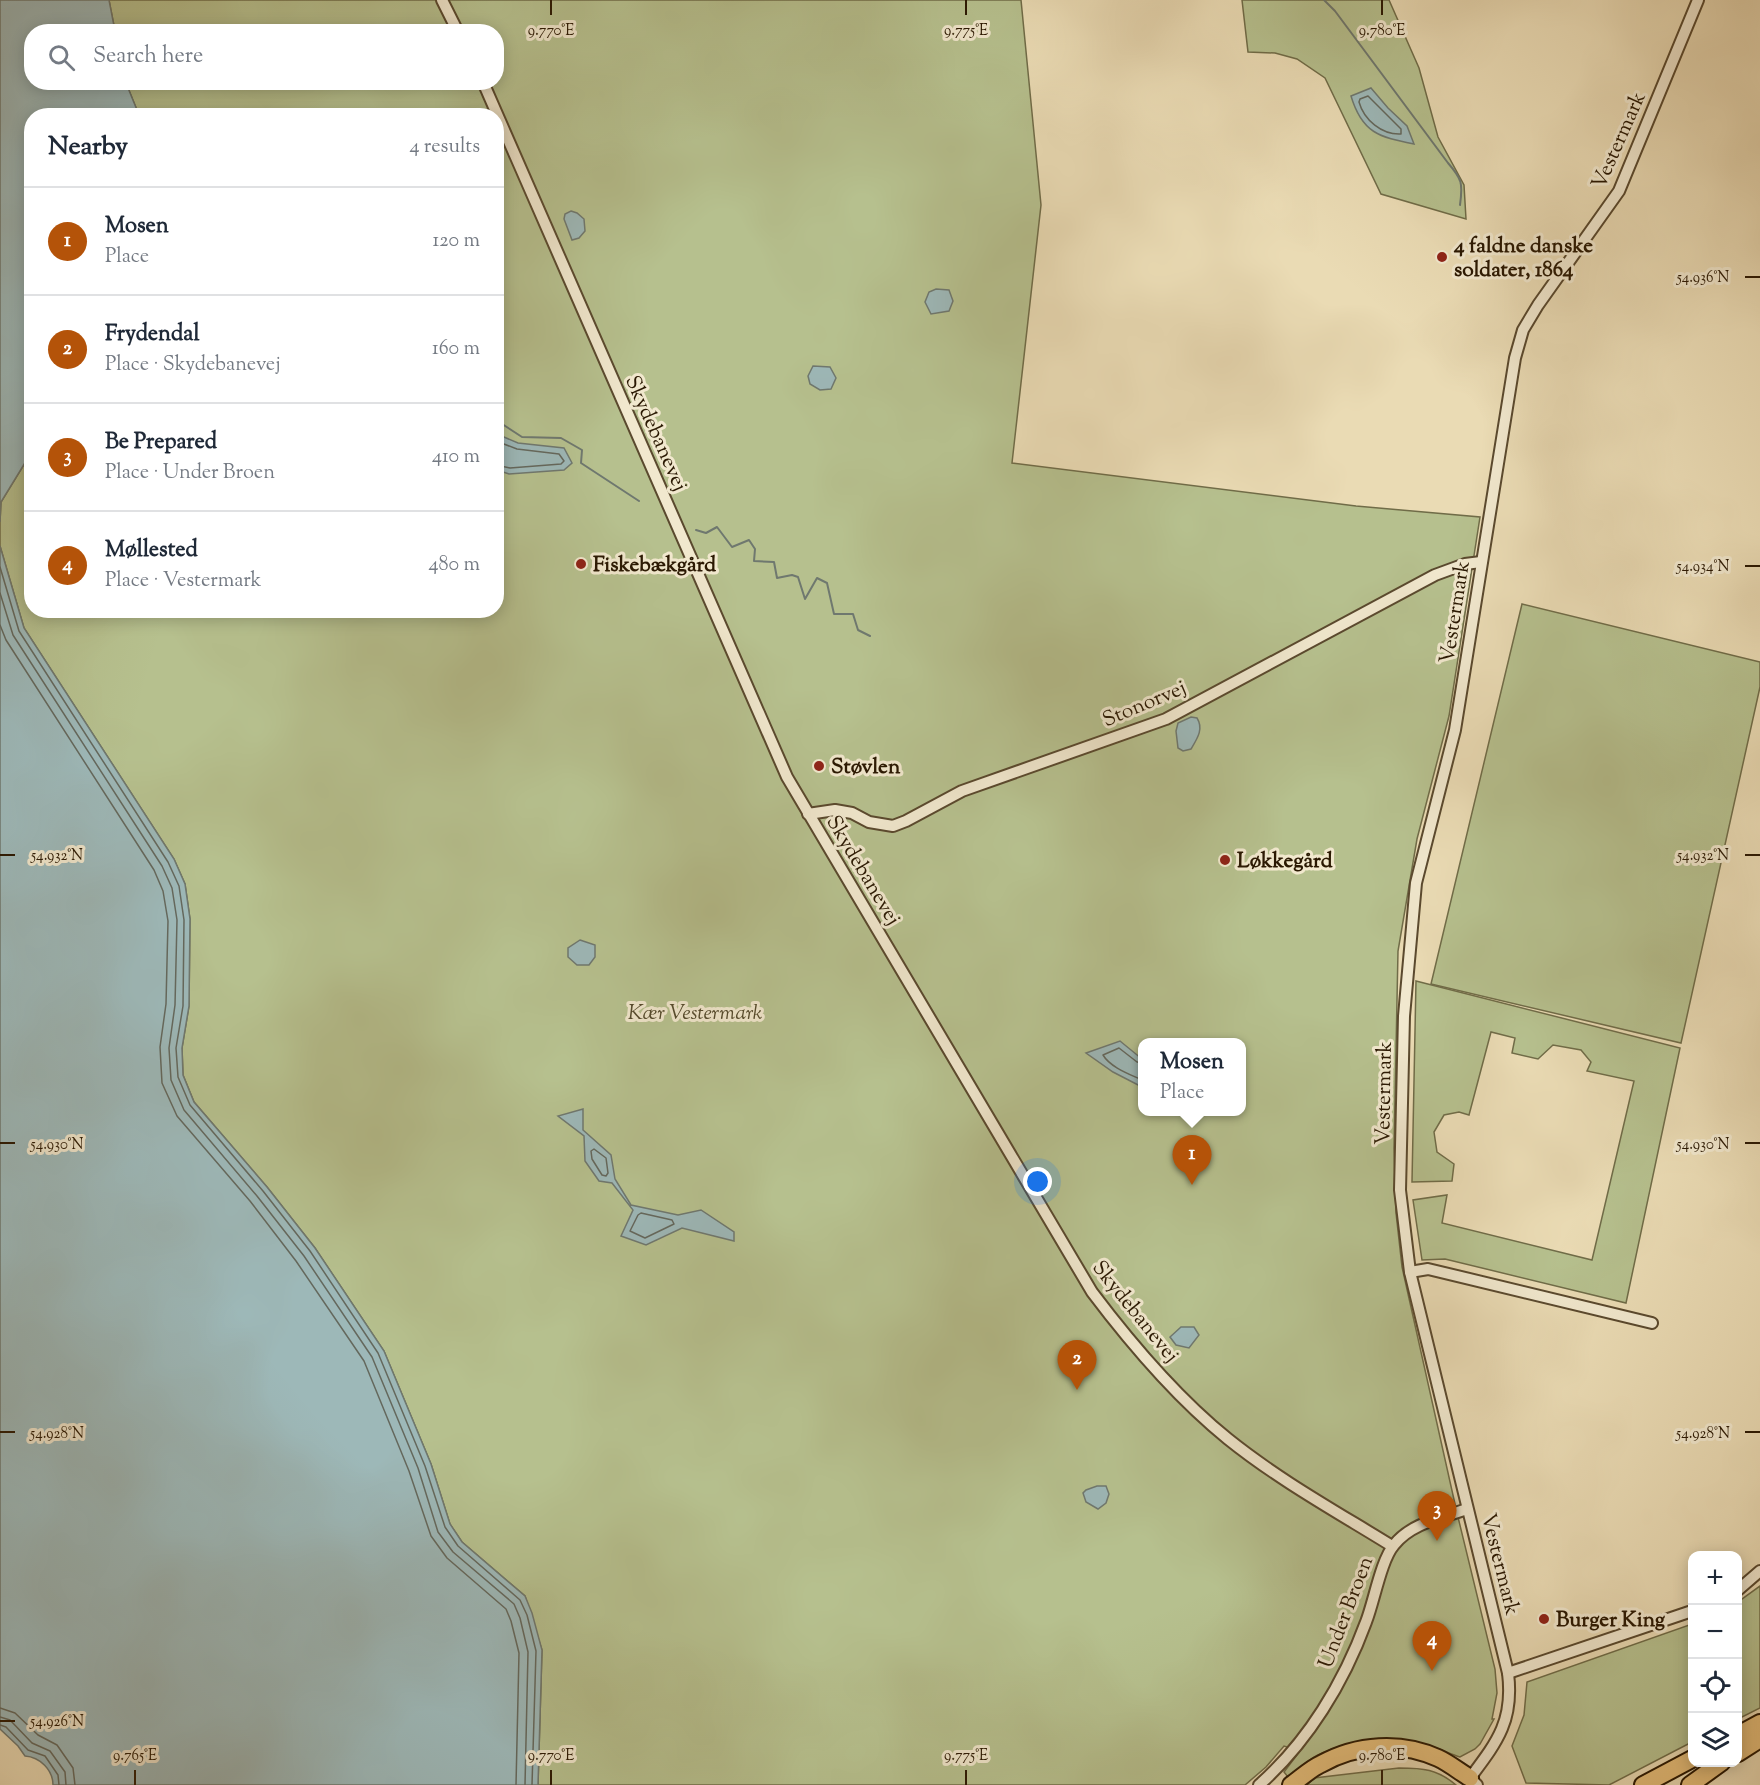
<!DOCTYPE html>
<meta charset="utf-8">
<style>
:root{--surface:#fff;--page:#f2f2f3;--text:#1f2937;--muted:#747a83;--line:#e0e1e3;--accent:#b45309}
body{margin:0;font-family:"Sorts Mill Goudy",serif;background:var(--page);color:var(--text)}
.controls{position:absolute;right:18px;bottom:18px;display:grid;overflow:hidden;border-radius:12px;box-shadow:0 3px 15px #0003}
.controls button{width:54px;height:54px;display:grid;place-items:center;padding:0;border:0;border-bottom:2px solid var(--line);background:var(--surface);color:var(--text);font:30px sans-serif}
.you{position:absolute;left:1038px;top:1182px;width:21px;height:21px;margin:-15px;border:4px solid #fff;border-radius:50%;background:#1a73e8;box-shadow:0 0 0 9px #1a73e833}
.badge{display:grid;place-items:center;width:39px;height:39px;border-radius:50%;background:var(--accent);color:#fff;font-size:20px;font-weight:700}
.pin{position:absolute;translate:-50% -50px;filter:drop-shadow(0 2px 3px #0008)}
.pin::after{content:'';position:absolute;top:32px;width:21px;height:18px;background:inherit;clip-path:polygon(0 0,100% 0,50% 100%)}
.popup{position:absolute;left:1138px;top:1038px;width:108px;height:78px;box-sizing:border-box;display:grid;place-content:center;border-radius:12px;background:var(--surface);filter:drop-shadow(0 2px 4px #0005);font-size:20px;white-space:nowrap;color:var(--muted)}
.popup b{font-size:22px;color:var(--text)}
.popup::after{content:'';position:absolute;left:50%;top:100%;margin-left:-12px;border:12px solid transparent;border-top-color:var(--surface)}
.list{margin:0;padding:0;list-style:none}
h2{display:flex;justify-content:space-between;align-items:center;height:78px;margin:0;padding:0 24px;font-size:26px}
h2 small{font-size:20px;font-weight:400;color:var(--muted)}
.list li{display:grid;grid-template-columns:39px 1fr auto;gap:18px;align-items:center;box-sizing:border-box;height:108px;padding:0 24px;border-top:2px solid var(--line)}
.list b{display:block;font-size:22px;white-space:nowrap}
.list p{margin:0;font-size:20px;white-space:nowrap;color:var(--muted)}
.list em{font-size:20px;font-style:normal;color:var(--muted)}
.icon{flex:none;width:33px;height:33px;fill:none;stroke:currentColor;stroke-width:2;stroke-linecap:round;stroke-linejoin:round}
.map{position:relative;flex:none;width:1760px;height:1785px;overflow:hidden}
.search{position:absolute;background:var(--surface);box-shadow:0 3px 15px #0003;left:24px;top:24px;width:480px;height:66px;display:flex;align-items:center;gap:15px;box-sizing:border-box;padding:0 21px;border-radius:24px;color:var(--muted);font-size:22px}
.panel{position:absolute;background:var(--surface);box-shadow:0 3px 15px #0003;left:24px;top:108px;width:480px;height:510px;border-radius:24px}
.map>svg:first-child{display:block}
.green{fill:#b6c08e;stroke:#706c48;stroke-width:1.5;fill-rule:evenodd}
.water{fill:#9db8b8;stroke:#6f786f;stroke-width:1.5}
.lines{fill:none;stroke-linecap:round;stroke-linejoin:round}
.shore{stroke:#64685d;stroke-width:1.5}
.stream{stroke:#6f786f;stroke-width:2}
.minor-casing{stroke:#5a492e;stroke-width:14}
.highway-casing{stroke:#2a1802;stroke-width:20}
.minor{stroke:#f1e8ce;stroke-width:10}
.highway{stroke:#e5be7a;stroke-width:16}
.ticks{fill:none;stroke:#2a1802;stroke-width:2}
.poi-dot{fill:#8f2418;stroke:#f1e8ce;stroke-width:2}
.labels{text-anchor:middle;stroke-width:6;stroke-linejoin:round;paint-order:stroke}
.street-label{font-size:21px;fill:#2a1802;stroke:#f1e8ce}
.poi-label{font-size:21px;font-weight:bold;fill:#2a1802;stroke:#f1e8ce;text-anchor:start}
.park-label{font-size:21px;font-style:italic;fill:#544a2c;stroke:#f1e8ce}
.ticks-label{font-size:15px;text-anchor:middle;fill:#2a1802;stroke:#f1e8ce;stroke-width:6;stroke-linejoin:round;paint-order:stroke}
</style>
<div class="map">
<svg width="1760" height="1785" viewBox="0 0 1760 1785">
<rect width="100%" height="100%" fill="#eadbb4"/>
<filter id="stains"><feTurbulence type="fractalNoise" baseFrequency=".00333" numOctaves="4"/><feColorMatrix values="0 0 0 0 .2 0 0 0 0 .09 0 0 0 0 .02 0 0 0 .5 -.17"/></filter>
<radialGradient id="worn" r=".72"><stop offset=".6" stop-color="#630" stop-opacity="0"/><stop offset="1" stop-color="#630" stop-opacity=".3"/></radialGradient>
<g class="green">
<path d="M109,0H1021L1041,205L1012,463L1356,506L1480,517L1449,716L1417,839L1398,951L1394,1148L1396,1213L1402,1267L1457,1513L1495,1669L1497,1693L1492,1719H1494L1480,1744L1475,1749L1460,1757C1450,1754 1441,1749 1430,1746C1393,1735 1353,1737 1318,1755C1307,1760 1298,1770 1288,1777L1284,1772L1300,1751L1284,1746L1266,1767L1245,1785H538L542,1650L525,1596L462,1542L450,1524L431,1464L384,1351L315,1248L267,1187L194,1102L183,1075L182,1048L189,1006L190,919L185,884L174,859L24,628L0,546V522L1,502L31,453L32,610H496V116L139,115L126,83L496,82V32L115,31ZM1142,1042H1242V1112H1142Z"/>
<path d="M1242,0H1389L1419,68L1438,137L1464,185L1466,219L1381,194L1325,78L1297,59L1275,53L1248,52Z"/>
<path d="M1522,604L1760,662V687L1681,1043L1431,984Z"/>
<path d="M1416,981L1680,1048L1626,1303L1445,1259L1422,1260L1413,1200L1447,1195L1442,1223L1592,1260L1634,1081L1587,1071L1591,1062L1581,1050L1553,1045L1538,1059L1512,1053L1515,1038L1491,1032L1469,1115L1459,1112L1444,1115L1434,1132L1437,1152L1454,1164L1452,1181L1412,1182Z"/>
<path d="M1760,1586V1708L1738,1719V1602Z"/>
<path d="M1692,1624V1742L1609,1785L1526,1783L1512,1746L1524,1715L1527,1682Z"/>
<path d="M1399,1768C1423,1768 1437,1769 1456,1785H1307L1314,1778Z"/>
</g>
<g class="water">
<path d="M0,0H109L115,31L32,32V82L126,83L139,115L32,116L31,453L1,502L0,522Z"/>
<path d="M1371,88L1388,108L1407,126L1414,144C1379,137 1362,133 1351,96Z"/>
<path d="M571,211L577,213L584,219L585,231L579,238L572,240L564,219L565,214Z"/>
<path d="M936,289L949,290L953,301L949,311L931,314L925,302L929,292Z"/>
<path d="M813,366L830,367L836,378L831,389L820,390L810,384L808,376Z"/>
<path d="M497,434L518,443L564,448L572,463L564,470L509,474L497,470Z"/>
<path d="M0,546L24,628L174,859L185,884L190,919L189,1006L182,1048L183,1075L194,1102L267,1187L315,1248L384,1351L431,1464L450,1524L462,1542L525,1596L532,1613L542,1650L538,1785H53C53,1770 40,1757 25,1756L18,1746L0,1729Z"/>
<path d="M1191,717L1197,718C1204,729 1197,739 1191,749L1183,751L1178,748L1176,731L1178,723Z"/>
<path d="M580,940L595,945V957L589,965H577L568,957V948Z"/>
<path d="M1120,1041L1142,1059V1087L1113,1072L1086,1053Z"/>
<path d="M583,1109V1130L611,1155L615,1179L631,1205L678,1215L701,1210L734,1232V1241L682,1228L646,1245L621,1236L633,1210L612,1183L599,1181L585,1161L584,1136L558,1116Z"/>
<path d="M1181,1327H1194L1199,1335L1189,1348L1176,1345L1170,1337Z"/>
<path d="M1097,1486H1106L1109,1494L1106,1503L1098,1509L1086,1502L1083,1493L1086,1490Z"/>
</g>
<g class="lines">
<g class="shore">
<path d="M1368,96L1401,129V134C1382,135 1364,120 1359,102L1360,99Z"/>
<path d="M496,441L517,449L559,454L564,461L561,464L510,468L496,465"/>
<path d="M0,567L19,631L168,862L179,886L184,920L183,1006L176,1048L178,1077L190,1105L263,1191L310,1251L378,1353L425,1466L445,1527L458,1546L520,1600L527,1615L536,1651L532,1785"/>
<path d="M0,593L13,635L162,866L172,888L177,920L175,1005L169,1048L171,1080L184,1110L257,1196L304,1256L372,1357L418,1468L438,1532L453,1552L514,1604L520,1618L528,1652L525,1785"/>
<path d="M0,625L6,640L154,870L163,891L168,921L166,1004L160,1047L162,1083L177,1116L250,1201L296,1261L364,1361L409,1471L431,1536L447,1558L506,1609L511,1621L519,1653L516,1785"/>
<path d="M1142,1063L1137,1062L1119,1048L1103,1055C1110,1067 1129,1074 1142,1080"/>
<path d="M594,1149L606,1158L608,1173L606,1176L602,1175L592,1159L591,1151Z"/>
<path d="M641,1213L672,1220L674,1224L645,1238L630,1231L638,1215Z"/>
<path d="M0,1708L15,1713L38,1735L57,1745L73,1768L75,1785"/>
<path d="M0,1717L10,1720L32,1743L50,1751L65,1772L66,1785"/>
<path d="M0,1725L6,1727L28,1750L45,1756L58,1775L59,1785"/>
</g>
<g class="stream">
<path d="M1324,0L1335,11L1448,163C1462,179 1463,183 1460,205"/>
<path d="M496,420L522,437L561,438L582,450L581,463L639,501"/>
<path d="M696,530L706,533L717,527L732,547L749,540L755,549L754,561L774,562L777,578L792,575L798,577L805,599L817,578L827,583L834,614H853L858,630L870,636"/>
</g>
<defs>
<g id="minor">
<path d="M442,0L458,32"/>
<path d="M483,82L787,777L1092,1292C1132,1345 1176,1397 1228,1439C1279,1480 1337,1512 1392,1546"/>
<path d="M808,814L835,810L852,813L869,822L893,826L906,821L962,791L1166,719L1435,575L1465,564L1481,562"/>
<path d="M1410,1272L1428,1269L1652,1323"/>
<path d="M1738,1590L1760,1571"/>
<path d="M1508,1673L1692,1611"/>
<path d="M1259,1785C1308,1742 1344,1682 1366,1622C1374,1602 1381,1560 1394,1545C1411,1523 1442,1518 1467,1509"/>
<path d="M1477,1785L1470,1778C1497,1742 1514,1721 1508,1673L1410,1272L1400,1190L1404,1016L1416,883L1455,730L1515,358L1523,330L1538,305L1619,191L1698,0"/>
</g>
<g id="highway">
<path d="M1738,1735L1760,1723"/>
<path d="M1738,1753L1760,1739"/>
<path d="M1291,1785C1301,1778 1310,1769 1321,1764C1357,1744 1401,1741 1438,1758C1449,1763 1460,1772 1470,1778"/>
<path d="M1643,1785L1692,1759"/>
<path d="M1690,1785L1722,1762"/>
</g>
</defs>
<use href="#minor" class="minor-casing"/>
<use href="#highway" class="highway-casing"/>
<use href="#minor" class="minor"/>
<use href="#highway" class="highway"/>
</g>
<path class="ticks" d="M551,0V15M966,0V15M1382,0V15M1745,277H1760M1745,566H1760M0,855H15M1745,855H1760M0,1143H15M1745,1143H1760M0,1432H15M1745,1432H1760M0,1721H15M135,1770V1785M551,1770V1785M966,1770V1785M1382,1770V1785"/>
<g class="poi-dot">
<circle cx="1442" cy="257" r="6"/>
<circle cx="581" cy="564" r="6"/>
<circle cx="819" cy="766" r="6"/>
<circle cx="1225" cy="860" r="6"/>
<circle cx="1544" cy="1619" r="6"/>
</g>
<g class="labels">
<g class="street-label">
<text transform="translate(1618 140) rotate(-66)" y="7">Vestermark</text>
<text transform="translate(657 433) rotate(66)" y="7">Skydebanevej</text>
<text transform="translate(1454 612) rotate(-81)" y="7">Vestermark</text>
<text transform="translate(1144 703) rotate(-23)" y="7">Stonorvej</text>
<text transform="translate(864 870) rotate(59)" y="7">Skydebanevej</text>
<text transform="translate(1383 1093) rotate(-89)" y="7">Vestermark</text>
<text transform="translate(1136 1311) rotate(51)" y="7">Skydebanevej</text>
<text transform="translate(1501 1564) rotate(76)" y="7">Vestermark</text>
<text transform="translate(1345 1612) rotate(-69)" y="7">Under Broen</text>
</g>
<g class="poi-label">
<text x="1454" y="252">4 faldne danske<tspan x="1454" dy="24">soldater, 1864</tspan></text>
<text x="593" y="571">Fiskebækgård</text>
<text x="831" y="773">Støvlen</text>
<text x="1237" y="867">Løkkegård</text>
<text x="1556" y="1626">Burger King</text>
</g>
<g class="park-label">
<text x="695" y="1019">Kær Vestermark</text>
</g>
</g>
<g class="ticks-label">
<text x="551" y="35">9.770°E</text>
<text x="966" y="35">9.775°E</text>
<text x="1382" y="35">9.780°E</text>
<text x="1703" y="282">54.936°N</text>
<text x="1703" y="571">54.934°N</text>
<text x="57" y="860">54.932°N</text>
<text x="1703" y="860">54.932°N</text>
<text x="57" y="1149">54.930°N</text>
<text x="1703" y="1149">54.930°N</text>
<text x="57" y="1438">54.928°N</text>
<text x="1703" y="1438">54.928°N</text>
<text x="57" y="1726">54.926°N</text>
<text x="135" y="1760">9.765°E</text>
<text x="551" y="1760">9.770°E</text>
<text x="966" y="1760">9.775°E</text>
<text x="1382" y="1760">9.780°E</text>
</g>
<rect width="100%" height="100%" filter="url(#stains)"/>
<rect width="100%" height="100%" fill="url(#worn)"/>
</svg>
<div class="controls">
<button>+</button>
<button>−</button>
<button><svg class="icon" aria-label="locate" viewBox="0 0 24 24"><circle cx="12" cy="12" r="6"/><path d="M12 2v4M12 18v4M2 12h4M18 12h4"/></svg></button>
<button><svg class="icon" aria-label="layers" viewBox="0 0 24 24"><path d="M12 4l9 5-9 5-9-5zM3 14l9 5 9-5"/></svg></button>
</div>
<div class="you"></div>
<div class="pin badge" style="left:1192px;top:1185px">1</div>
<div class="popup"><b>Mosen</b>Place</div>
<div class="pin badge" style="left:1077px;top:1390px">2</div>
<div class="pin badge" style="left:1437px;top:1541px">3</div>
<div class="pin badge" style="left:1432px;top:1671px">4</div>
<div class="search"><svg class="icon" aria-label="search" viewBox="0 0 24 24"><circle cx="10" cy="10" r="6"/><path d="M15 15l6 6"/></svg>Search here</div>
<section class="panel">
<h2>Nearby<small>4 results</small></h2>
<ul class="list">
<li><span class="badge">1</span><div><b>Mosen</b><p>Place</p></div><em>120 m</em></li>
<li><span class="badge">2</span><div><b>Frydendal</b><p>Place · Skydebanevej</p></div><em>160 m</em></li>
<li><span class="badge">3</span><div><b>Be Prepared</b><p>Place · Under Broen</p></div><em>410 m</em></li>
<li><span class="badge">4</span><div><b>Møllested</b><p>Place · Vestermark</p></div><em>480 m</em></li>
</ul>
</section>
</div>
